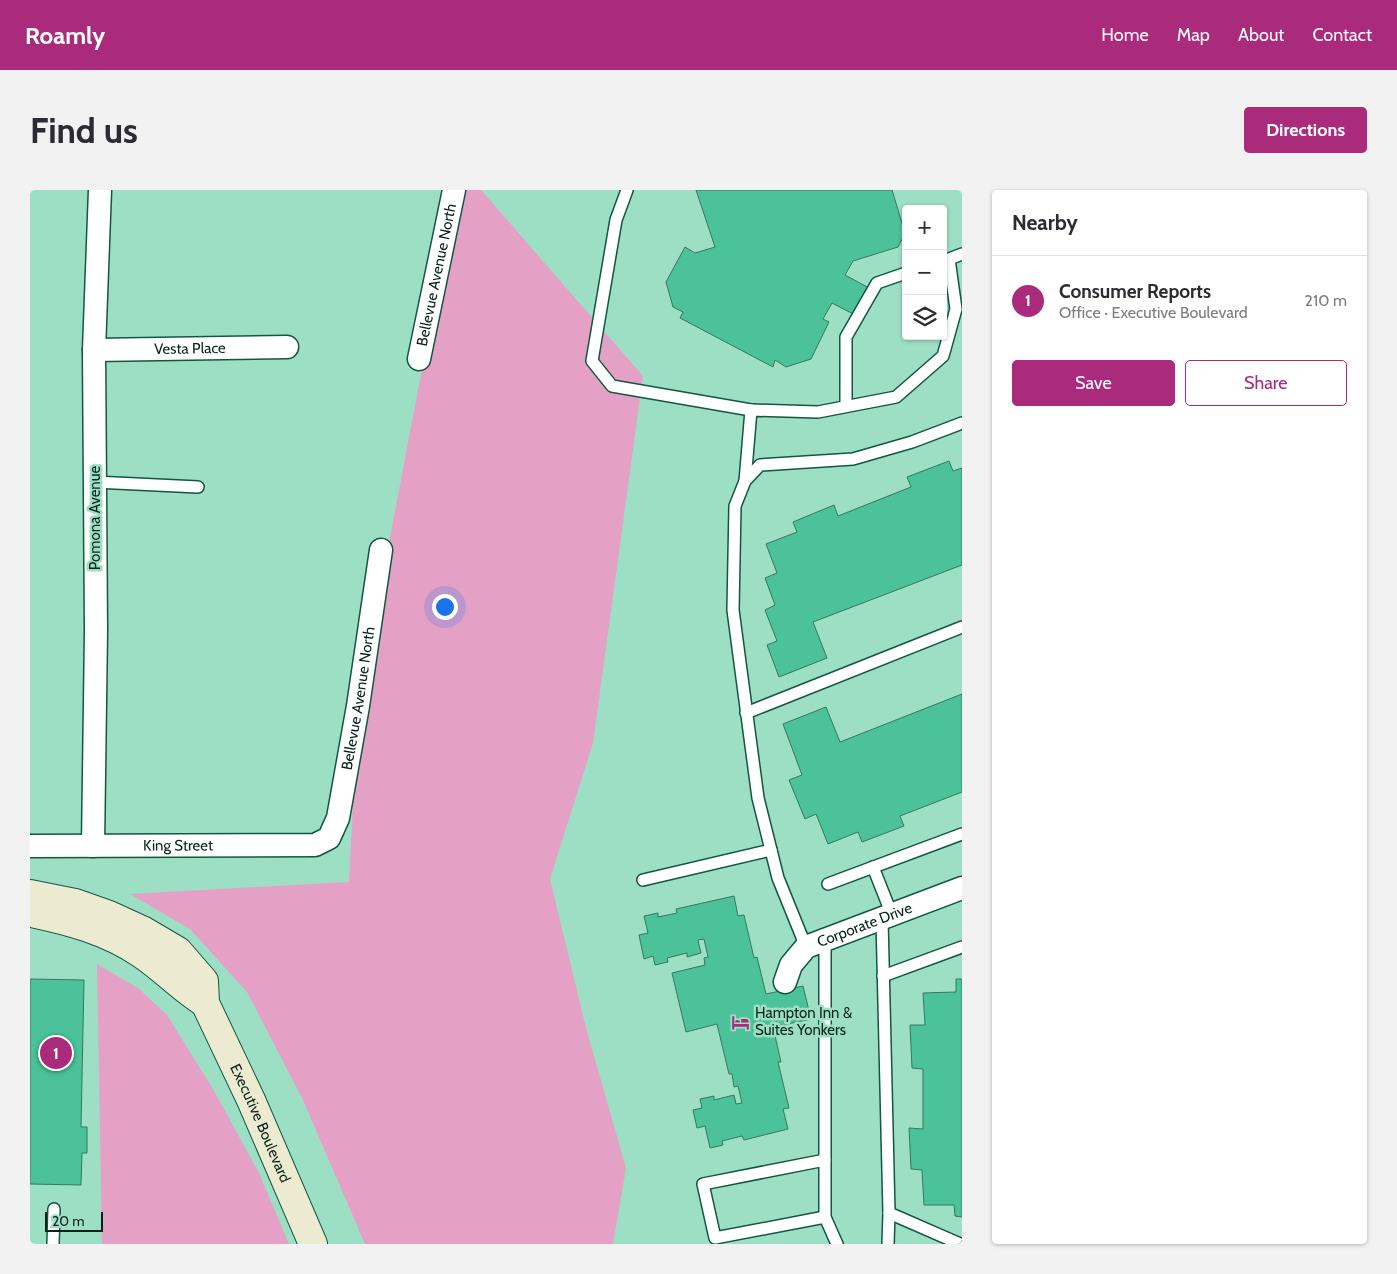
<!DOCTYPE html>
<meta charset="utf-8">
<style>
:root{--surface:#fff;--page:#f2f2f3;--text:#2b2b33;--muted:#7c7c81;--line:#e1e1e2;--accent:#aa2b7b}
body{margin:0;font-family:Cabin,sans-serif;background:var(--page);color:var(--text)}
.controls{position:absolute;right:15px;top:15px;display:grid;overflow:hidden;border-radius:5px;box-shadow:0 1px 4px #0004}
.controls button{width:45px;height:45px;display:grid;place-items:center;padding:0;border:0;border-bottom:1px solid var(--line);background:var(--surface);color:var(--text);font:25px sans-serif}
.scale{position:absolute;left:15px;bottom:12px;width:58px;box-sizing:border-box;padding-left:5px;border:2px solid #08241a;border-top:0;font-size:14px;line-height:18px;white-space:nowrap;color:#08241a;-webkit-text-stroke:4px #9ddfc4;paint-order:stroke}
.you{position:absolute;left:414px;top:416px;width:18px;height:18px;margin:-12px;border:4px solid #fff;border-radius:50%;background:#1a73e8;box-shadow:0 0 0 8px #1a73e833}
.badge{display:grid;place-items:center;width:32px;height:32px;border-radius:50%;background:var(--accent);color:#fff;font-size:16px;font-weight:700}
.pin{position:absolute;translate:-50% -50%;border:2px solid #fff;box-shadow:0 1px 5px #0006}
.list{margin:0;padding:0;list-style:none}
h2{display:flex;justify-content:space-between;align-items:center;height:65px;margin:0;padding:0 20px;font-size:21px}
h2 small{font-size:16px;font-weight:400;color:var(--muted)}
.list li{display:grid;grid-template-columns:32px 1fr auto;gap:15px;align-items:center;box-sizing:border-box;height:90px;padding:0 20px;border-top:1px solid var(--line)}
.list b{display:block;font-size:19px;white-space:nowrap}
.list p{margin:0;font-size:16px;white-space:nowrap;color:var(--muted)}
.list em{font-size:16px;font-style:normal;color:var(--muted)}
.actions{display:flex;gap:10px;padding:15px 20px}
.actions a{flex:1;padding:11px 0;border:1px solid var(--accent);border-radius:5px;text-align:center;font-size:18px;color:var(--accent)}
.actions .main{background:var(--accent);color:#fff}
.icon{flex:none;width:28px;height:28px;fill:none;stroke:currentColor;stroke-width:2;stroke-linecap:round;stroke-linejoin:round}
.map{position:relative;flex:none;width:932px;height:1054px;overflow:hidden;border-radius:5px}
header{display:flex;align-items:center;gap:30px;box-sizing:border-box;height:70px;padding:0 25px;background:var(--accent);color:#fff}
header strong{font-size:24px}
nav{display:flex;gap:28px;margin-inline-start:auto;font-size:18px}
.intro{display:flex;align-items:center;justify-content:space-between;box-sizing:border-box;height:120px;padding:0 30px}
h1{margin:0;font-size:35px}
.button{padding:12px 22px;border-radius:5px;background:var(--accent);color:#fff;font-size:18px;font-weight:700}
main{display:flex;gap:30px;padding:0 30px}
aside{flex:1;background:var(--surface);border-radius:5px;box-shadow:0 1px 4px #0004}
.map>svg:first-child{display:block}
.green{fill:#e5a0c5}
.building{fill:#4bc299;stroke:#377760}
.lines{fill:none;stroke-linecap:round;stroke-linejoin:round}
.lane-casing{stroke:#115741;stroke-width:14}
.street-casing{stroke:#115741;stroke-width:25}
.secondary-casing{stroke:#115741;stroke-width:30}
.lane{stroke:#fff;stroke-width:11}
.street{stroke:#fff;stroke-width:22}
.secondary{stroke:#ecebd1;stroke-width:28}
.labels{text-anchor:middle;stroke-width:5;stroke-linejoin:round;paint-order:stroke}
.street-label{font-size:15px;fill:#08241a;stroke:#9ddfc4}
.poi-label{font-size:15px;fill:#08241a;stroke:#9ddfc4;text-anchor:start}
</style>
<header>
<strong>Roamly</strong>
<nav><a>Home</a><a>Map</a><a>About</a><a>Contact</a></nav>
</header>
<div class="intro"><h1>Find us</h1><a class="button">Directions</a></div>
<main>
<div class="map">
<svg width="932" height="1054" viewBox="0 0 932 1054">
<rect width="100%" height="100%" fill="#9ddfc4"/>
<g class="green">
<path d="M426,0H451L613,186L563,553L520,689L556,838L596,978L583,1054H335L273,910L217,802L160,739L100,704L319,692L328,516Z"/>
<path d="M67,774L108,798L137,825L183,899L229,983L259,1054H72Z"/>
</g>
<g class="building">
<path d="M666,0H862L875,43L868,57L823,71L815,85L841,99L827,126L802,113L793,129L799,132L781,169L756,177L745,170L743,177L650,128L653,122L643,117L636,92L655,57L665,63L685,57Z"/>
<path d="M919,271L923,281L932,278V375L783,432L797,468L749,487L737,455L747,451L735,420L745,415L735,388L747,383L736,354L767,342L763,332L804,315L808,326L881,297L877,287Z"/>
<path d="M932,504V602L870,626L874,636L832,652L828,642L798,654L786,624L775,629L759,590L772,585L753,534L796,517L810,552Z"/>
<path d="M704,706L708,726L714,725L724,768L727,767L736,804L773,796L781,829L743,837L751,872H748L759,918L753,919L758,939L714,950L712,946L692,951L693,955L680,958L675,936L667,938L663,920L672,918L670,909L684,906V910L704,905L706,914L712,913L708,896L704,897L702,884H699L687,834L656,842L642,783L675,775L674,768L678,767L674,749L668,750L671,763L657,767V763L637,768L638,772L625,775L623,766L614,769L609,745L618,743L614,726L628,723V727L647,723L646,719Z"/>
<path d="M0,789L54,790L51,937H57V963H52L51,995L0,994Z"/>
<path d="M926,789H932V1027L925,1026L924,1015H894L892,980L881,979L879,938L893,939V879L882,878L880,835H895L893,803L926,802Z"/>
</g>
<g class="lines">
<defs>
<g id="lane">
<path d="M597,0L586,30L562,171L582,196L721,220"/>
<path d="M816,216V147L847,93L876,83"/>
<path d="M715,291L721,220L788,222L866,207L913,166L926,119L919,69L932,64"/>
<path d="M65,292L168,297"/>
<path d="M716,523L932,437"/>
<path d="M843,677L862,725"/>
<path d="M613,690L741,660"/>
<path d="M798,694L932,644"/>
<path d="M852,729L859,1023L858,1054"/>
<path d="M795,750V1027L807,1054"/>
<path d="M776,757L748,688L728,608L703,420L705,316L715,291L730,275L823,269L882,252L932,233"/>
<path d="M853,786L932,757"/>
<path d="M859,1023L930,1054"/>
<path d="M795,1027L685,1048L673,994L795,970"/>
<path d="M23,1054L24,1019"/>
</g>
<g id="street">
<path id="s1" d="M64,160L257,157"/>
<path id="s2" d="M389,169L424,0"/>
<path id="s3" d="M0,656L285,655L299,648L308,628L328,516L351,360"/>
<path d="M63,656L66,441L64,160L70,0"/>
<path id="s4" d="M755,792L761,775L776,757L932,698"/>
</g>
<g id="secondary">
<path id="s5" d="M0,704L45,713L79,725L114,741L148,761L174,791L175,813L221,910L283,1054"/>
<path d="M2,723C40,731 77,741 110,763C133,778 152,799 175,813"/>
</g>
</defs>
<use href="#lane" class="lane-casing"/>
<use href="#street" class="street-casing"/>
<use href="#secondary" class="secondary-casing"/>
<use href="#lane" class="lane"/>
<use href="#street" class="street"/>
<use href="#secondary" class="secondary"/>
</g>
<defs>
<symbol id="hotel-bare" viewBox="-9 -9 18 18"><path d="M-6-4.5h1.5V1H6V5H4.5V3h-9V5H-6ZM-4 0a1.8 1.8 0 1 1 3.6 0ZM.5 0V-2.5h3Q6-2.5 6 0Z" fill="#aa2b7b" stroke="#9ddfc4" stroke-width="2.5" paint-order="stroke"/></symbol>
</defs>
<g fill-rule="evenodd">
<use href="#hotel-bare" x="698" y="820" width="25" height="25"/>
</g>
<g class="labels">
<g class="street-label">
<text dy="5" stroke="none"><textPath href="#s2" startOffset="86">Bellevue Avenue North</textPath></text>
<text dy="5" stroke="none"><textPath href="#s1" startOffset="96">Vesta Place</textPath></text>
<text transform="translate(65 328) rotate(-90)" y="5">Pomona Avenue</text>
<text dy="5" stroke="none"><textPath href="#s3" startOffset="444">Bellevue Avenue North</textPath></text>
<text dy="5" stroke="none"><textPath href="#s3" startOffset="148">King Street</textPath></text>
<text dy="5" stroke="none"><textPath href="#s4" startOffset="104">Corporate Drive</textPath></text>
<text dy="5" stroke="none"><textPath href="#s5" startOffset="354">Executive Boulevard</textPath></text>
</g>
<g class="poi-label">
<text x="725" y="828">Hampton Inn &amp;<tspan x="725" dy="17">Suites Yonkers</tspan></text>
</g>
</g>
</svg>
<div class="controls">
<button>+</button>
<button>−</button>
<button><svg class="icon" aria-label="layers" viewBox="0 0 24 24"><path d="M12 4l9 5-9 5-9-5zM3 14l9 5 9-5"/></svg></button>
</div>
<div class="scale">20 m</div>
<div class="you"></div>
<div class="pin badge" style="left:26px;top:863px">1</div>
</div>
<aside>
<h2>Nearby<small></small></h2>
<ul class="list">
<li><span class="badge">1</span><div><b>Consumer Reports</b><p>Office · Executive Boulevard</p></div><em>210 m</em></li>
</ul>
<div class="actions"><a class="main">Save</a><a>Share</a></div>
</aside>
</main>
